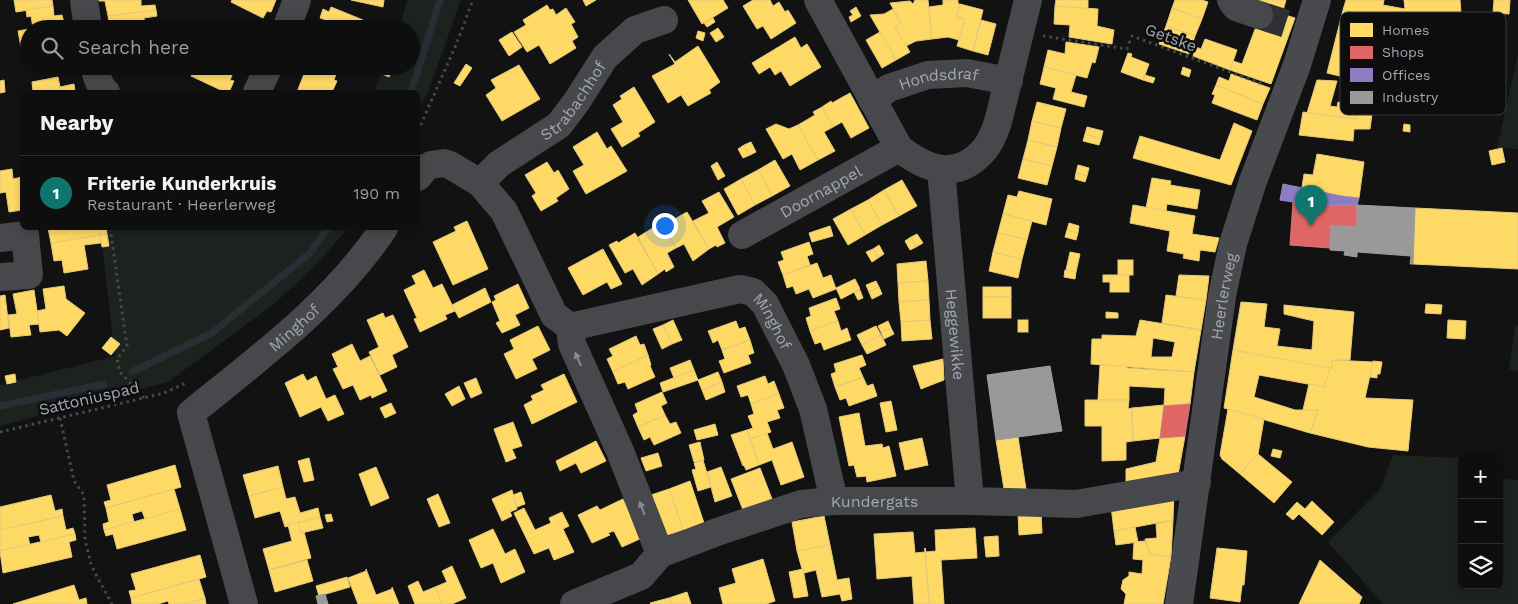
<!DOCTYPE html>
<meta charset="utf-8">
<style>
:root{--surface:#0e0e0e;--page:#171717;--text:#f1f3f6;--muted:#9b9c9e;--line:#2e2e2e;--accent:#0f766e}
body{margin:0;font-family:"Work Sans",sans-serif;background:var(--page);color:var(--text)}
.controls{position:absolute;right:15px;bottom:15px;display:grid;overflow:hidden;border-radius:8px;box-shadow:0 2px 8px #0003}
.controls button{width:45px;height:45px;display:grid;place-items:center;padding:0;border:0;border-bottom:1px solid var(--line);background:var(--surface);color:var(--text);font:25px sans-serif}
.you{position:absolute;left:664px;top:225px;width:18px;height:18px;margin:-12px;border:4px solid #fff;border-radius:50%;background:#1a73e8;box-shadow:0 0 0 8px #1a73e833}
.badge{display:grid;place-items:center;width:32px;height:32px;border-radius:50%;background:var(--accent);color:#fff;font-size:16px;font-weight:700}
.pin{position:absolute;translate:-50% -41px;filter:drop-shadow(0 1px 2px #0008)}
.pin::after{content:'';position:absolute;top:26px;width:18px;height:15px;background:inherit;clip-path:polygon(0 0,100% 0,50% 100%)}
.list{margin:0;padding:0;list-style:none}
h2{display:flex;justify-content:space-between;align-items:center;height:65px;margin:0;padding:0 20px;font-size:21px}
h2 small{font-size:16px;font-weight:400;color:var(--muted)}
.list li{display:grid;grid-template-columns:32px 1fr auto;gap:15px;align-items:center;box-sizing:border-box;height:75px;padding:0 20px;border-top:1px solid var(--line)}
.list b{display:block;font-size:19px;white-space:nowrap}
.list p{margin:0;font-size:16px;white-space:nowrap;color:var(--muted)}
.list em{font-size:16px;font-style:normal;color:var(--muted)}
.icon{flex:none;width:28px;height:28px;fill:none;stroke:currentColor;stroke-width:2;stroke-linecap:round;stroke-linejoin:round}
.map{position:relative;flex:none;width:1518px;height:604px;overflow:hidden}
.search{position:absolute;background:var(--surface);box-shadow:0 2px 8px #0003;left:20px;top:20px;width:400px;height:55px;display:flex;align-items:center;gap:12px;box-sizing:border-box;padding:0 18px;border-radius:28px;color:var(--muted);font-size:19px}
.panel{position:absolute;background:var(--surface);box-shadow:0 2px 8px #0003;left:20px;top:90px;width:400px;height:140px;border-radius:8px}
.map>svg:first-child{display:block}
.green{fill:#1c221d}
.homes{fill:#ffd966;stroke:#e3ca7d;fill-rule:evenodd}
.shops{fill:#e06666;stroke:#ce7a7d}
.offices{fill:#8e7cc3;stroke:#9489be}
.industry{fill:#999;stroke:#9c9da1}
.lines{fill:none;stroke-linecap:round;stroke-linejoin:round}
.stream{stroke:#292e35;stroke-width:7}
.minor-tunnel{stroke:#2f3032;stroke-width:28;stroke-dasharray:28 14;stroke-linecap:butt}
.path{stroke:#48494d;stroke-width:3;stroke-dasharray:2.5 4;stroke-linecap:butt}
.minor{stroke:#47484b;stroke-width:28}
.major{stroke:#494a4d;stroke-width:28}
.oneway{fill:#878a94}
.labels{text-anchor:middle;stroke-width:5;stroke-linejoin:round;paint-order:stroke}
.street-label{font-size:16px;fill:#a3a7b3;stroke:#0d0d0e}
.key{fill:#0d0d0e;stroke:#3a3b40;stroke-width:1}
.key-label{font-size:14px;fill:#a3a7b3}
</style>
<div class="map">
<svg width="1518" height="604" viewBox="0 0 1518 604">
<rect width="100%" height="100%" fill="#121212"/>
<g class="green">
<path d="M407,0H461L428,92L418,112V92H374L384,66H411V29H399Z"/>
<path d="M1518,54V149L1497,148Z"/>
<path d="M100,228H348L316,265L274,304L168,382L0,426V385L115,356Z"/>
<path d="M1515,326H1518V371L1509,370Z"/>
<path d="M1393,455L1462,458V585H1499V478L1518,480V604H1383L1328,542L1381,488Z"/>
</g>
<g class="homes">
<path d="M14,0H52L53,6L16,12Z"/>
<path d="M99,0H141V6L155,5L156,10L108,16L105,1H99Z"/>
<path d="M232,0H276L271,12L267,11L263,18L231,2Z"/>
<path d="M351,0H384L383,7Z"/>
<path d="M583,0H596L586,6Z"/>
<path d="M688,0H723L728,8L702,24Z"/>
<path d="M753,0H770L773,6L779,2L785,12L788,10L796,23L771,39L763,26L757,29L743,6Z"/>
<path d="M915,0H928L932,39L916,41L906,46L895,27L901,23L890,3L910,1L913,4Z"/>
<path d="M943,0H958V4H960L957,17L965,19L959,40L948,37L932,39L929,7L943,5Z"/>
<path d="M1056,0H1088V9L1055,6Z"/>
<path d="M1175,0H1202L1208,2L1202,19L1172,8Z"/>
<path d="M1248,0H1286L1282,14L1263,8Z"/>
<path d="M1346,0H1384L1383,5L1405,9L1404,0H1460L1461,13H1404L1366,16L1343,10Z"/>
<path d="M1494,0H1510L1509,14L1493,13Z"/>
<path d="M960,4L983,10L973,51L957,46L965,19L957,17Z"/>
<path d="M547,5L550,10L553,9L556,15L566,8L575,22L571,24L578,37L572,41L576,48L550,64L539,45L527,52L514,32L526,25L523,20Z"/>
<path d="M53,6L54,16L62,15L65,27L72,26L73,29H30L33,28L31,16L27,17L26,10Z"/>
<path d="M1055,6L1098,9L1097,26L1114,30L1112,44L1069,37L1070,25L1054,24Z"/>
<path d="M331,7L363,20L359,29H322L326,20L320,18L323,9L329,12Z"/>
<path d="M856,7L861,16L851,22L849,17L853,15L850,11Z"/>
<path d="M1172,8L1202,19L1195,36L1166,26Z"/>
<path d="M1263,8L1295,18L1271,84L1230,70L1233,61L1242,64Z"/>
<path d="M893,9L901,23L895,27L910,52L896,60L870,15L884,14Z"/>
<path d="M156,10L157,16L144,18L145,29H110L108,16Z"/>
<path d="M1343,10L1366,16L1404,13L1442,14V34L1397,35V29L1373,30L1368,51L1364,50L1356,80L1327,73Z"/>
<path d="M713,18L715,22L707,27L704,23Z"/>
<path d="M218,20L236,29H214Z"/>
<path d="M981,20L996,24L988,55L973,51Z"/>
<path d="M1166,26L1195,36L1189,54L1159,44Z"/>
<path d="M718,28L724,37L716,42L710,33Z"/>
<path d="M29,29V41L20,42L18,31Z"/>
<path d="M698,31L705,33L703,41L696,38Z"/>
<path d="M512,32L522,47L509,56L499,40Z"/>
<path d="M880,32L896,60L882,68L866,40Z"/>
<path d="M795,37L801,48L807,44L821,67L790,86L781,71L775,75L770,67L759,74L752,63Z"/>
<path d="M1205,39L1237,50L1230,70L1193,56L1196,47L1201,49Z"/>
<path d="M29,41V52L22,53L20,42Z"/>
<path d="M1066,42L1099,47L1095,63L1092,62L1087,78L1044,67L1048,50L1065,54Z"/>
<path d="M698,46L720,82L709,90L711,93L688,106L681,95L668,103L652,76L675,64L669,54L675,62Z"/>
<path d="M1128,53L1132,54L1131,57L1149,64L1143,80L1121,72Z"/>
<path d="M466,64L472,68L460,86L454,83Z"/>
<path d="M519,65L540,99L502,121L486,95L496,88L491,80Z"/>
<path d="M34,66H62V68L35,71Z"/>
<path d="M196,66H218L233,73L230,80L234,81L229,92H225L191,76Z"/>
<path d="M218,66H242L241,69L236,67L233,73Z"/>
<path d="M364,66H394L389,77Z"/>
<path d="M1044,67L1076,75L1071,92L1087,96L1084,107L1053,99L1056,88L1040,84Z"/>
<path d="M1183,67L1191,70L1189,77L1181,74Z"/>
<path d="M306,69L322,75L324,69L336,74L334,80L337,81L332,92H297Z"/>
<path d="M1231,74L1270,88L1263,104L1216,85L1219,77L1229,81Z"/>
<path d="M1145,75L1155,78L1153,83L1143,80Z"/>
<path d="M58,77L60,87L74,84L75,92H33L32,82Z"/>
<path d="M4,80L5,92L0,93V81Z"/>
<path d="M1317,80L1337,81L1330,106L1337,107L1338,102L1343,103L1344,97L1372,101L1371,114L1357,112L1356,119L1307,113Z"/>
<path d="M1216,85L1263,104L1257,120L1212,103L1215,95L1212,94Z"/>
<path d="M634,87L655,122L638,133L640,136L622,147L611,129L623,122L613,105L622,99L620,96Z"/>
<path d="M850,93L869,128L851,138L842,122L833,127L822,107L831,101L832,103Z"/>
<path d="M1037,102L1066,109L1061,128L1032,121Z"/>
<path d="M822,107L833,127L824,132L835,151L818,160L798,125L815,115L813,112Z"/>
<path d="M1303,112L1356,119L1357,112L1369,113L1372,114L1370,129H1354L1353,141L1299,135Z"/>
<path d="M1032,121L1061,128L1057,147L1028,140Z"/>
<path d="M1234,123L1252,131L1231,185L1133,158L1140,136L1220,160Z"/>
<path d="M776,124L789,129L798,125L818,160L800,170L792,154L783,159L766,129Z"/>
<path d="M1404,124L1410,125V132L1403,131Z"/>
<path d="M1087,127L1103,131L1101,139L1085,134Z"/>
<path d="M597,132L607,149L611,146L627,171L586,194L573,171L584,165L573,147Z"/>
<path d="M1085,134L1101,139L1099,145L1083,141Z"/>
<path d="M1028,140L1057,147L1052,166L1023,159Z"/>
<path d="M751,142L756,152L750,155L744,145Z"/>
<path d="M744,145L750,155L743,158L738,149Z"/>
<path d="M1502,148L1505,162L1492,165L1489,151Z"/>
<path d="M1317,154L1364,162L1359,198L1341,196L1302,187L1304,174L1313,175Z"/>
<path d="M1023,159L1052,166L1047,185L1018,178Z"/>
<path d="M775,160L790,186L772,196L758,170Z"/>
<path d="M547,162L554,173L558,170L569,189L556,198L558,201L541,211L532,196L536,193L525,175Z"/>
<path d="M717,162L725,176L718,180L711,166Z"/>
<path d="M1078,165L1089,168L1087,176L1076,173Z"/>
<path d="M12,169L13,179L22,177V210L9,212L6,192L0,193V171Z"/>
<path d="M758,170L772,196L755,205L741,179Z"/>
<path d="M1076,173L1087,176L1085,182L1075,179Z"/>
<path d="M1152,178L1171,181L1170,185L1200,190L1197,209L1167,204L1166,211L1146,208Z"/>
<path d="M741,179L755,205L738,215L724,189Z"/>
<path d="M902,180L917,206L899,216L884,190Z"/>
<path d="M884,190L899,216L882,225L868,200Z"/>
<path d="M1019,191L1052,199L1046,225L1003,214L1008,195L1017,197Z"/>
<path d="M719,192L734,217L717,227L725,243L717,247L716,245L709,249L693,221L709,213L702,201Z"/>
<path d="M868,200L882,225L865,235L851,209Z"/>
<path d="M1133,205L1195,216L1192,234L1219,238L1215,252L1200,250L1199,261L1183,258L1184,254L1167,251L1170,231L1130,223Z"/>
<path d="M1415,208L1518,213V269L1413,264Z"/>
<path d="M851,209L865,235L848,245L833,219Z"/>
<path d="M687,212L709,249L693,261L684,244L676,248L665,229L674,225L671,221Z"/>
<path d="M1003,214L1032,221L1027,240L998,233Z"/>
<path d="M467,221L488,269L453,285L433,242L456,231L454,227Z"/>
<path d="M661,223L676,248L667,253L674,267L666,272L665,269L658,274L638,237Z"/>
<path d="M1069,223L1079,226L1078,233L1067,230Z"/>
<path d="M830,226L833,236L812,242L809,233Z"/>
<path d="M48,228H81V229L99,228L100,235L51,243Z"/>
<path d="M99,228H106L107,234L100,235Z"/>
<path d="M1067,230L1078,233L1076,240L1065,237Z"/>
<path d="M635,233L658,274L642,285L633,269L625,273L609,245L617,241L618,243Z"/>
<path d="M998,233L1027,240L1022,259L993,252Z"/>
<path d="M107,234L109,246L102,247L100,235Z"/>
<path d="M917,234L923,243L916,247L911,237Z"/>
<path d="M100,235L101,243L84,245L88,269L64,273L62,260L54,261L51,243Z"/>
<path d="M911,237L916,247L910,250L905,241Z"/>
<path d="M809,242L813,254L807,256L810,265L783,275L778,262L784,260L781,252Z"/>
<path d="M879,245L884,254L878,258L873,249Z"/>
<path d="M603,249L622,284L611,289L607,282L583,295L568,268Z"/>
<path d="M873,249L878,258L872,262L866,252Z"/>
<path d="M993,252L1022,259L1018,278L989,271Z"/>
<path d="M1070,252L1080,254L1076,272L1066,270Z"/>
<rect x="1118" y="260" width="15" height="15"/>
<path d="M926,261L928,281L898,283L897,264Z"/>
<path d="M817,263L823,278L831,275L836,289L813,298L809,289L796,294L793,286L787,288L783,275Z"/>
<path d="M424,270L433,288L442,284L455,311L445,315L447,319L420,332L414,319L417,318L404,290L416,284L412,276Z"/>
<path d="M1065,270L1076,272L1075,279L1064,277Z"/>
<rect x="1103" y="275" width="7" height="7"/>
<rect x="1110" y="275" width="19" height="17"/>
<path d="M1179,275L1209,276L1206,300L1176,296Z"/>
<path d="M855,279L860,289L841,299L836,288Z"/>
<path d="M876,281L879,287L869,292L866,285Z"/>
<path d="M928,281L929,300L899,302L898,283Z"/>
<path d="M518,284L529,308L515,315L520,325L502,333L496,323L500,321L492,302L496,300L494,296Z"/>
<path d="M64,286L66,299L85,313L67,336L59,330L40,332L37,311L46,309L43,289Z"/>
<path d="M879,287L882,294L872,299L869,292Z"/>
<rect x="983" y="287" width="28" height="10"/>
<path d="M485,288L491,302L459,318L452,305Z"/>
<path d="M34,290L39,324L29,325L31,335L11,337L8,315L17,314L13,294Z"/>
<path d="M860,290L863,298L858,300L854,292Z"/>
<path d="M5,295L9,328L0,330V296Z"/>
<path d="M1166,295L1206,300L1201,330L1162,323Z"/>
<rect x="983" y="297" width="28" height="21"/>
<path d="M836,298L840,309L834,311L838,321L810,331L806,318L811,316L809,308Z"/>
<path d="M929,300L930,320L901,322L899,302Z"/>
<path d="M1241,302L1267,304L1264,327L1280,329L1277,346L1312,350L1314,321L1284,314V305L1354,312L1350,360H1332V369L1233,350Z"/>
<path d="M1426,304L1442,305L1441,314L1425,313Z"/>
<path d="M1106,312L1118,313V318H1106Z"/>
<path d="M383,313L385,318L393,315L408,347L392,355L397,367L380,375L369,352L379,347L367,320Z"/>
<path d="M673,320L682,340L672,344L663,325Z"/>
<path d="M930,320L932,339L902,341L901,322Z"/>
<rect x="1018" y="320" width="10" height="12"/>
<path d="M1140,320L1201,330L1194,372L1091,364L1092,339H1102V335L1136,336ZM1153,338L1175,342L1172,357H1151Z"/>
<path d="M1448,320L1466,321L1465,339L1447,338Z"/>
<path d="M736,321L739,329L745,327L750,340L722,350L718,340L713,343L708,331Z"/>
<path d="M838,321L841,331L847,328L851,340L824,350L821,342L815,344L810,331Z"/>
<path d="M888,321L891,328L881,332L878,326Z"/>
<path d="M663,325L672,344L662,349L653,329Z"/>
<path d="M538,326L550,350L532,359L537,369L516,379L504,354L514,349L510,340Z"/>
<path d="M876,326L881,335L862,345L857,335Z"/>
<path d="M891,328L894,334L884,339L881,332Z"/>
<path d="M881,335L886,345L867,354L862,345Z"/>
<path d="M636,336L640,345L644,344L648,355L613,372L607,359L613,356L609,349Z"/>
<path d="M111,337L120,344L111,355L102,348Z"/>
<path d="M750,340L754,353L748,355L751,363L724,373L719,361L725,359L722,350Z"/>
<path d="M352,344L360,361L370,356L387,391L372,398L371,395L360,400L353,385L343,389L333,369L338,367L332,354Z"/>
<path d="M1233,350L1330,368L1324,387L1259,375L1254,397L1295,410H1318L1310,433L1224,408Z"/>
<path d="M648,355L651,365L650,366L655,377L628,389L625,382L618,384L613,372Z"/>
<path d="M862,355L866,365L859,368L863,377L835,387L831,374L836,372L834,364Z"/>
<path d="M943,359L944,380L921,389L913,366Z"/>
<path d="M690,360L694,370L674,378L670,368Z"/>
<path d="M1332,360L1373,362L1365,398L1413,400L1408,451L1368,447L1310,433L1318,410H1303L1309,384L1324,387L1330,368L1332,369Z"/>
<path d="M1373,361L1382,362L1380,374H1377V378L1370,377Z"/>
<path d="M1100,365L1127,366V368L1194,372L1190,404L1164,406L1165,388L1129,386V400H1098Z"/>
<path d="M694,370L698,380L663,392L660,383Z"/>
<path d="M718,372L722,382L702,390L698,380Z"/>
<path d="M15,374L16,382L7,384L5,376Z"/>
<path d="M303,374L307,381L316,376L326,399L335,395L344,414L328,421L321,407L300,417L285,383Z"/>
<path d="M564,374L577,402L532,424L524,405L533,400L531,396L544,390L541,385Z"/>
<path d="M765,376L768,384L774,381L779,394L751,404L748,395L741,397L737,386Z"/>
<path d="M863,377L867,386L873,384L877,396L849,406L846,398L840,400L835,387Z"/>
<path d="M476,378L482,393L471,398L464,383Z"/>
<path d="M722,382L725,392L706,400L702,390Z"/>
<path d="M459,386L465,399L452,406L445,394Z"/>
<path d="M662,392L667,403L661,406L665,415L638,427L633,415L638,412L635,404Z"/>
<path d="M779,394L784,408L777,410L780,418L767,422L771,432L750,439L747,430L753,428L748,416L754,414L751,404Z"/>
<path d="M1085,400H1129L1128,409L1132,408L1133,441L1126,442V460L1102,461V426H1085Z"/>
<path d="M891,401L897,430L886,432L880,403Z"/>
<path d="M391,403L396,413L385,418L380,408Z"/>
<path d="M1164,405L1160,438L1133,441L1132,408Z"/>
<path d="M1228,409L1264,419L1258,454L1240,474L1222,459L1220,455Z"/>
<path d="M859,413L865,446L882,444L883,448L889,446L896,476L867,482L866,476L857,477L854,465L849,466L839,417Z"/>
<path d="M665,415L670,424L676,422L681,433L654,445L650,437L644,440L638,427Z"/>
<path d="M513,422L522,446L512,449L516,458L506,462L494,429Z"/>
<path d="M715,424L718,435L697,440L694,430Z"/>
<path d="M747,430L759,465L746,470L744,465L743,466L731,435Z"/>
<path d="M767,433L773,449L792,442L804,477L781,485L772,460L759,465L750,439Z"/>
<path d="M1185,436L1178,475L1126,489V469L1156,462L1160,438Z"/>
<path d="M1018,437L1026,489H1004L996,440Z"/>
<path d="M922,438L928,465L905,470L899,443Z"/>
<path d="M596,441L606,461L581,473L576,463L560,471L556,461Z"/>
<path d="M700,442L704,460L694,462L689,445Z"/>
<path d="M1273,449L1282,451L1280,458L1271,456Z"/>
<path d="M658,453L662,466L646,471L641,458Z"/>
<path d="M1258,454L1292,482L1274,503L1240,474Z"/>
<path d="M309,458L314,480L304,482L298,461Z"/>
<path d="M703,460L711,487L698,491L692,470L696,469L694,463Z"/>
<path d="M175,465L181,487L106,508L104,502L111,500L107,485Z"/>
<path d="M278,466L283,487L249,496L243,475Z"/>
<path d="M376,467L389,498L371,506L359,474Z"/>
<path d="M721,467L732,496L715,502L707,472Z"/>
<path d="M760,468L772,499L743,510L731,479Z"/>
<path d="M690,481L704,523L683,530L669,489Z"/>
<path d="M283,487L286,499L295,497L300,513L318,508L320,517L285,527L280,511L255,518L249,496Z"/>
<path d="M174,489L180,509L145,519L142,511L132,514L134,522L104,530L103,524L109,522L106,508Z"/>
<path d="M669,489L683,530L661,537L648,496Z"/>
<path d="M512,490L517,509L510,512L512,516L502,521L492,499Z"/>
<path d="M521,492L525,504L517,507L513,495Z"/>
<path d="M1174,492L1173,520L1114,531L1111,506Z"/>
<path d="M438,494L450,523L439,527L427,499Z"/>
<path d="M51,495L55,511L62,509L63,516L0,530V507Z"/>
<path d="M623,499L642,538L622,547L614,531L608,533L610,535L592,543L578,515L597,506L600,510Z"/>
<path d="M1312,501L1334,522L1322,535L1299,514L1293,520L1286,514L1297,502L1305,509Z"/>
<path d="M524,508L535,530L551,523L549,518L562,512L569,526L563,529L574,552L554,560L549,548L534,554L514,513Z"/>
<path d="M180,509L186,530L117,549L113,534L106,536L104,530Z"/>
<path d="M1041,512L1042,533L1019,535L1018,513Z"/>
<path d="M331,514L333,521L327,522L325,515Z"/>
<path d="M63,516L66,530L73,528L75,534L41,542L39,535L28,537L30,545L0,551V530Z"/>
<path d="M824,516L830,545L797,551L792,522Z"/>
<path d="M320,517L323,528L301,533L298,523Z"/>
<path d="M1173,520L1171,557L1150,554L1145,539L1157,538L1156,524Z"/>
<path d="M298,522L301,533L304,532L311,558L269,570L263,549L292,541L288,525Z"/>
<path d="M1135,527L1138,542L1116,545L1114,531Z"/>
<path d="M975,528L977,558L941,560L944,604H929L925,548L926,552L936,551L935,530Z"/>
<path d="M493,529L505,554L515,549L525,572L501,583L493,563L481,568L469,540Z"/>
<path d="M913,532L915,553L925,552V548L929,604H914L912,576L877,579L874,534Z"/>
<path d="M75,534L76,540L69,542L72,557L3,573L0,551Z"/>
<path d="M998,536L999,556L986,557L984,537Z"/>
<path d="M1145,541L1150,554L1171,557L1163,604H1124L1126,594L1121,589L1123,580L1129,576V572L1142,574L1143,560L1133,559L1134,542Z"/>
<path d="M830,545L837,580L849,578L852,599L842,601L840,594L822,597L816,570L804,573L803,569H802L797,551Z"/>
<path d="M1217,548L1247,551L1244,585H1242L1240,602L1210,598Z"/>
<path d="M200,555L206,577L131,598L129,591L136,590L131,574Z"/>
<path d="M763,559L775,601L766,604H723L719,588L736,583L732,569Z"/>
<path d="M307,560L313,581L275,592L269,570Z"/>
<path d="M1320,560L1362,597L1359,604H1299Z"/>
<path d="M452,566L466,598L452,604H442L435,587L447,582L442,571Z"/>
<path d="M366,569L376,595L392,589V587L399,604H358L348,578L366,571Z"/>
<path d="M803,569L808,596L794,598L789,572Z"/>
<path d="M347,577L350,587L319,596L316,586Z"/>
<path d="M199,579L205,598L184,604H169L168,601L158,604H132L131,598Z"/>
<path d="M418,581L423,592L435,587L442,604H415L408,586Z"/>
<path d="M74,585L79,600L86,598L87,604H13Z"/>
<path d="M687,592L691,604H671L669,598Z"/>
<path d="M205,598L206,604H184Z"/>
<path d="M669,598L671,604H651L650,603Z"/>
</g>
<g class="shops">
<path d="M1293,202L1312,205H1357V227L1331,226L1330,248L1290,245Z"/>
<path d="M1190,404L1185,436L1160,438L1164,406Z"/>
</g>
<path class="offices" d="M1283,184L1341,196L1359,198L1357,205H1312L1280,200Z"/>
<g class="industry">
<path d="M1357,205L1415,208L1413,264H1410L1411,256L1357,252V257L1344,255L1345,251L1330,250L1331,226L1357,227Z"/>
<path d="M1050,366L1062,431L996,440L987,375Z"/>
<path d="M325,594L328,604H318L316,596Z"/>
</g>
<g class="lines">
<g class="stream">
<path d="M411,92L440,0"/>
<path d="M132,372L212,333L310,253L328,228"/>
<path d="M0,406L104,384"/>
</g>
<path class="minor-tunnel" d="M1259,15L1293,26"/>
<g class="path">
<path d="M1043,36L1127,49L1132,36L1263,84"/>
<path d="M418,131L456,45L473,0"/>
<path d="M110,228L127,346L117,359L120,372L144,398"/>
<path d="M60,418L74,481L84,495L85,540L91,564L95,573L112,604"/>
<path d="M0,432L144,398L164,393L186,383"/>
</g>
<g class="minor">
<path d="M84,0L88,29"/>
<path d="M818,0L899,148C927,170 957,181 984,150C991,142 995,131 998,122L1028,0"/>
<path d="M1231,0L1236,7L1259,15"/>
<path d="M286,29L297,0"/>
<path d="M94,66C96,75 100,87 106,92"/>
<path d="M257,92L269,66"/>
<path id="s1" d="M872,100L889,88L928,75L967,73L1009,81"/>
<path id="s2" d="M941,169L970,501"/>
<path id="s3" d="M418,177L425,168L431,165L444,163L450,165L480,183L504,211L554,315L570,327L740,289L753,292L765,304L796,365L813,409L834,501"/>
<path id="s4" d="M480,183L499,164L559,125L577,101L605,57L635,30L664,20"/>
<path id="s5" d="M742,235L899,148"/>
<path d="M0,238L25,235L29,275L0,277"/>
<path d="M570,327L572,344L620,451L660,554"/>
<path id="s6" d="M244,604L191,413C260,357 334,303 384,228"/>
<path id="s7" d="M574,604L641,576L660,554L717,532L801,504L834,501H970L1076,504L1197,483"/>
</g>
<path class="major" id="s8" d="M1179,604L1222,296L1233,244L1253,181L1297,65L1317,0"/>
</g>
<defs><path id="oneway-solid" d="M-6-.8H1V-3.2L6.5 0L1 3.2V.8H-6Z" transform="scale(1.25)"/></defs>
<g class="oneway">
<use href="#oneway-solid" transform="translate(578 359) rotate(-114)"/>
<use href="#oneway-solid" transform="translate(642 508) rotate(-111)"/>
</g>
<g class="labels">
<g class="street-label">
<text transform="translate(1171 37) rotate(20)" y="6">Getske</text>
<text dy="6" stroke="none"><textPath href="#s1" startOffset="72">Hondsdraf</textPath></text>
<text dy="6" stroke="none"><textPath href="#s4" startOffset="126">Strabachhof</textPath></text>
<text dy="6" stroke="none"><textPath href="#s5" startOffset="90">Doornappel</textPath></text>
<text dy="6" stroke="none"><textPath href="#s8" startOffset="311">Heerlerweg</textPath></text>
<text dy="6" stroke="none"><textPath href="#s3" startOffset="468">Minghof</textPath></text>
<text dy="6" stroke="none"><textPath href="#s6" startOffset="332">Minghof</textPath></text>
<text dy="6" stroke="none"><textPath href="#s2" startOffset="166">Heggewikke</textPath></text>
<text transform="translate(89 398) rotate(-13)" y="6">Sattoniuspad</text>
<text dy="6" stroke="none"><textPath href="#s7" startOffset="325">Kundergats</textPath></text>
</g>
</g>
<rect x="1340" y="12" width="166" height="103" rx="8" class="key"/>
<rect x="1350" y="23" width="23" height="14" fill="#ffd966"/>
<rect x="1350" y="46" width="23" height="13" fill="#e06666"/>
<rect x="1350" y="68" width="23" height="14" fill="#8e7cc3"/>
<rect x="1350" y="91" width="23" height="13" fill="#999"/>
<g class="key-label">
<text x="1382" y="35">Homes</text>
<text x="1382" y="57">Shops</text>
<text x="1382" y="80">Offices</text>
<text x="1382" y="102">Industry</text>
</g>
</svg>
<div class="controls">
<button>+</button>
<button>−</button>
<button><svg class="icon" aria-label="layers" viewBox="0 0 24 24"><path d="M12 4l9 5-9 5-9-5zM3 14l9 5 9-5"/></svg></button>
</div>
<div class="you"></div>
<div class="pin badge" style="left:1311px;top:226px">1</div>
<div class="search"><svg class="icon" aria-label="search" viewBox="0 0 24 24"><circle cx="10" cy="10" r="6"/><path d="M15 15l6 6"/></svg>Search here</div>
<section class="panel">
<h2>Nearby<small></small></h2>
<ul class="list">
<li><span class="badge">1</span><div><b>Friterie Kunderkruis</b><p>Restaurant · Heerlerweg</p></div><em>190 m</em></li>
</ul>
</section>
</div>
